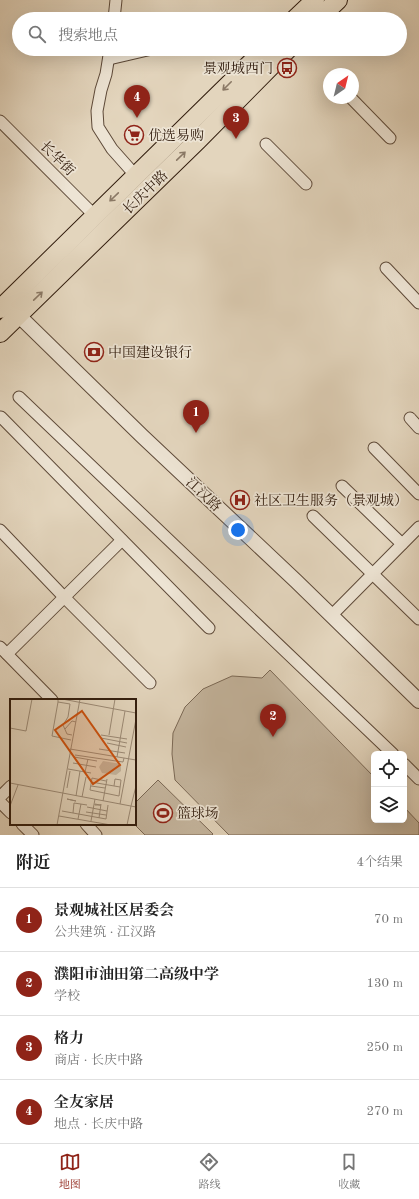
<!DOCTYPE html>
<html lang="zh">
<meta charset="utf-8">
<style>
:root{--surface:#fff;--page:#f6f6f6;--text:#222;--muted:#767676;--line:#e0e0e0;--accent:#8f2418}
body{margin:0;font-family:"Old Standard TT","Noto Serif SC",serif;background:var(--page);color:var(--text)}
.controls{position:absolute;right:12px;bottom:12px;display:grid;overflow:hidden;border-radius:6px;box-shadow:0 4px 16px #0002}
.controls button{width:36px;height:36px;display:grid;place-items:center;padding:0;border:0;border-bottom:1px solid var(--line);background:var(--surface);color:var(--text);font:20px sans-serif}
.compass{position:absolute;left:323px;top:68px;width:36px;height:36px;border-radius:50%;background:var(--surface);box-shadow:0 4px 16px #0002;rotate:35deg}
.you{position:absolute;left:238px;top:530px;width:14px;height:14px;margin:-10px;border:3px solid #fff;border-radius:50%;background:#1a73e8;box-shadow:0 0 0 6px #1a73e833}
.badge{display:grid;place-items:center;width:26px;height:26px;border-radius:50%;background:var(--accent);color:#fff;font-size:13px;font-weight:700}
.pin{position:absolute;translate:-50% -33px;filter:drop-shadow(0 1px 2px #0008)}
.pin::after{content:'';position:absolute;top:21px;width:14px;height:12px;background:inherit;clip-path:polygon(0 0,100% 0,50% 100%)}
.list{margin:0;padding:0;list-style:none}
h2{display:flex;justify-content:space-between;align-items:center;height:52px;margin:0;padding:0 16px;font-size:17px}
h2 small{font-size:13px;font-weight:400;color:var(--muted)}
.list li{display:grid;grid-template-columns:26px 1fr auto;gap:12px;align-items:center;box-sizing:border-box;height:64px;padding:0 16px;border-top:1px solid var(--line)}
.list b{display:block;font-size:15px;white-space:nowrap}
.list p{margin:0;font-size:13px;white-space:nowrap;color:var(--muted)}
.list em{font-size:13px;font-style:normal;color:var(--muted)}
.icon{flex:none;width:22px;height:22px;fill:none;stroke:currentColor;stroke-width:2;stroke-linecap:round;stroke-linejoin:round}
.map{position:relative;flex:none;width:419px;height:835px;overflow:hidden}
.search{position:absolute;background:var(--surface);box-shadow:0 4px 16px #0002;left:12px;right:12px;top:12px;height:44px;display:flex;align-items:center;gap:10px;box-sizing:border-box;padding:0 14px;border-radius:22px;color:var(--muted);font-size:15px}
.sheet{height:308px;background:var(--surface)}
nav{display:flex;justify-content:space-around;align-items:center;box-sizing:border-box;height:56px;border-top:1px solid var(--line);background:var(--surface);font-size:11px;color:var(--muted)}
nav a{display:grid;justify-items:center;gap:2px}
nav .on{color:var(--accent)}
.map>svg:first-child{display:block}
.green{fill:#c5b69f;stroke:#7b6956}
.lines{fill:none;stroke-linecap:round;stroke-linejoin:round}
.minor-casing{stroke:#5e4a39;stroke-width:13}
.tertiary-casing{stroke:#5e4a39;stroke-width:16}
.primary-casing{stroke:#311c0d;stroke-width:20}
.minor{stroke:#ede4d4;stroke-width:11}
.tertiary{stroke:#ede4d4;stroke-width:14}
.primary{stroke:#e3d5bd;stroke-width:18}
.oneway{stroke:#8a7865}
.labels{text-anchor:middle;stroke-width:3.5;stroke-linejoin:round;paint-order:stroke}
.poi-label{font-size:14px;fill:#311c0d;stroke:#ede4d4;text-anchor:start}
.street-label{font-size:14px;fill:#311c0d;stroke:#ede4d4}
.inset-road{fill:none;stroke:#9c8b77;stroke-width:1}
.view{fill:#cd500c;fill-opacity:0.15;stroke:#cd500c;stroke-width:2}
.inset-edge{fill:none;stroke:#311c0d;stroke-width:2}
</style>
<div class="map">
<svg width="419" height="835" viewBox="0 0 419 835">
<rect width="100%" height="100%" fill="#e3d5bd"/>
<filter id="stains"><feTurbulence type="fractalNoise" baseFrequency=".005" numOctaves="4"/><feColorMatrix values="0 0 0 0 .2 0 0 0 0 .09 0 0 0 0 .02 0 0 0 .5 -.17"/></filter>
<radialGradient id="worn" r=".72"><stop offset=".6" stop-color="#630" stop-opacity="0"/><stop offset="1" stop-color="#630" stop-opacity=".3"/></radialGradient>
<g class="green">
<path d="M270,670L374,777V820H404V807L419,823V835H229L175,780L172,754L173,733L185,707L203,689L232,676L262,678Z"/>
<path d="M158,780L213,834L212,835H145L134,824L135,803Z"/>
</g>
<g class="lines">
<defs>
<g id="minor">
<path d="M114,19L116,0"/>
<path d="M110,49L106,74L101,90L97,111L98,127L112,149L136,176"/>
<path d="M109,59L152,49"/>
<path d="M351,98L390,138"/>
<path d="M0,121L95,216"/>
<path d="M266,144L306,184"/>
<path d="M386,268L419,303"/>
<path d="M19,397L393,754"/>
<path d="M1,417L209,628"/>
<path d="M410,418L419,428"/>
<path d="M374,448L419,494"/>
<path d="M342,486L402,544"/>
<path d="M313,516L419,619"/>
<path d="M0,530L64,597L150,683"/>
<path d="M331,616L419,527"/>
<path d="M0,647L52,700"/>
<path d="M7,654L122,540"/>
<path d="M404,764L419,779"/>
<path d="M0,797L11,786"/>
<path d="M0,802L11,813"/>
<path d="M22,824L33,835"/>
<path d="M86,824L96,835"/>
</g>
<path id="tertiary" d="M11,308L142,436L296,581L419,701"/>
<g id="primary">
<path d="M295,19L315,0"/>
<path d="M318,19L338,0"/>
<path d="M0,309L265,49"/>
<path d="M0,333L198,140L288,49"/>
</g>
</defs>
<use href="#minor" class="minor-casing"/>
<use href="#tertiary" class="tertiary-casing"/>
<use href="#primary" class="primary-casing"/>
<use href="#minor" class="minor"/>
<use href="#tertiary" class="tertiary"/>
<use href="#primary" class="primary"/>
</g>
<defs><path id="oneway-shaft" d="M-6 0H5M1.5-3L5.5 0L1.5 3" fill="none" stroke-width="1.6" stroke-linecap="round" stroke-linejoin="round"/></defs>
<g class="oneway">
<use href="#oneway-shaft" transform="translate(227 86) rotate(135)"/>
<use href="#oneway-shaft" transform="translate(181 156) rotate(-44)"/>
<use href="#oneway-shaft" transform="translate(114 197) rotate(136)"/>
<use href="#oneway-shaft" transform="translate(38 296) rotate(-44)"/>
</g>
<defs>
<symbol id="bus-ring" viewBox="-11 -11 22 22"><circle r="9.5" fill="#ede4d4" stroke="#8f2418" stroke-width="1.5"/><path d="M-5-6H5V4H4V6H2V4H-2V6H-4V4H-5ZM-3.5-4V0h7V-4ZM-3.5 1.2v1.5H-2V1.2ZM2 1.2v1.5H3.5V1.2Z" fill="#8f2418"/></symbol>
<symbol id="supermarket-ring" viewBox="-11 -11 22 22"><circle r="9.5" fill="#ede4d4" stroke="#8f2418" stroke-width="1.5"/><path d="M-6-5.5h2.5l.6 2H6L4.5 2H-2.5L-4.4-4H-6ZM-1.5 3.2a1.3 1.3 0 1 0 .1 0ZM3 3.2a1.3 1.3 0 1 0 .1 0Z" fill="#8f2418"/></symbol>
<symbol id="bank-ring" viewBox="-11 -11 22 22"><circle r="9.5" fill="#ede4d4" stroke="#8f2418" stroke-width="1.5"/><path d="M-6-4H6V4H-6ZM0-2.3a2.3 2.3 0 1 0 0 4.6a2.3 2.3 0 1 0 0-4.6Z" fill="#8f2418"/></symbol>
<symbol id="hospital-ring" viewBox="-11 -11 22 22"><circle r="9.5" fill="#ede4d4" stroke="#8f2418" stroke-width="1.5"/><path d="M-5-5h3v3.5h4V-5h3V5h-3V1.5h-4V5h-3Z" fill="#8f2418"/></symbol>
<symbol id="stadium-ring" viewBox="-11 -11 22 22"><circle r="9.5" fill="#ede4d4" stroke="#8f2418" stroke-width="1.5"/><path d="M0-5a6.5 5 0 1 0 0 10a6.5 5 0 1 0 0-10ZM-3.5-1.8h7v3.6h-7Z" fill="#8f2418"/></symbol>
</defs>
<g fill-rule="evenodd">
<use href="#bus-ring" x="276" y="57" width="22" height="22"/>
<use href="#supermarket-ring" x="123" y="124" width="22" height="22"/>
<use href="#bank-ring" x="83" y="341" width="22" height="22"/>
<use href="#hospital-ring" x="229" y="489" width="22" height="22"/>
<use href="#stadium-ring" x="152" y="802" width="22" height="22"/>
</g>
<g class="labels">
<g class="poi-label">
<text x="273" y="73" text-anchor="end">景观城西门</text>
<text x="148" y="140">优选易购</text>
<text x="108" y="357">中国建设银行</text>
<text x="254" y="505">社区卫生服务（景观城）</text>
<text x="177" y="818">篮球场</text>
</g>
<g class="street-label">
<text transform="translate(58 158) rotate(45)" y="5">长华街</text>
<text transform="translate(145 192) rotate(-44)" y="5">长庆中路</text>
<text transform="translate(204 494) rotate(43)" y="5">江汉路</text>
</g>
</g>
<g transform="translate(10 699)">
<rect width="126" height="126" fill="#e3d5bd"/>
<path d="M93,62L111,65V72L106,76L92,74L89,68Z" fill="#c5b69f"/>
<path class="inset-road" d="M52,0L126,14M48,1V3L60,5L58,18L53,26L57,35L62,36M48,3L42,37L61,41M0,29L16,32L22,0M55,30L62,22L66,23M91,36L117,40M99,36L105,0M91,39L117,44M97,44L116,48M60,50L126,61M89,50L115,54M65,56L113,63L114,59M64,58L87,62M107,58L115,12M63,64L86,68M58,70L81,74M75,73L78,60M96,82L82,79L80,91L109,97L111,81L105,80L104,87M81,83L110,88M0,84L126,108M81,87L95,89M57,89L60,72M66,97L70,72M72,98L76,78M66,102L57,100L66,102M93,102L97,80M85,105L90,106H91H85ZM110,105L126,20M0,107L8,86M121,107L126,87M77,108L97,112M52,112L96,120L98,106M76,113L96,116M63,114L64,104L77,106M49,117L101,126M89,119L91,105M68,120L71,105M81,122L85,100M47,126L70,0M117,126L121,107"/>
<path class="view" d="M72,12L110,66L83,85L45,31Z"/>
<rect width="126" height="126" class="inset-edge"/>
</g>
<rect width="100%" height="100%" filter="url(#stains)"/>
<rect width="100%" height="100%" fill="url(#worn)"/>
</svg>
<div class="controls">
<button><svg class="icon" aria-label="locate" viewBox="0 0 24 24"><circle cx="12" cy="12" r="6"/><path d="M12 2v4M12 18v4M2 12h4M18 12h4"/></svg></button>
<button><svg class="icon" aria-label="layers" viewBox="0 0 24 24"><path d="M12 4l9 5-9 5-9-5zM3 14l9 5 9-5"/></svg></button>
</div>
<svg class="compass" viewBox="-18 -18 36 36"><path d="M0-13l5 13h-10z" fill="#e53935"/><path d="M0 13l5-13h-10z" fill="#767676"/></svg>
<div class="you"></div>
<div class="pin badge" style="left:196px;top:433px">1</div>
<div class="pin badge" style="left:273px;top:737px">2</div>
<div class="pin badge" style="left:236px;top:139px">3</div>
<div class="pin badge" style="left:137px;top:118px">4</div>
<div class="search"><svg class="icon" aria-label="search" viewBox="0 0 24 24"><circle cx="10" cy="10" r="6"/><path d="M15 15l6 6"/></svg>搜索地点</div>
</div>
<section class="sheet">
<h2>附近<small>4个结果</small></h2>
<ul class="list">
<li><span class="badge">1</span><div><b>景观城社区居委会</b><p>公共建筑 · 江汉路</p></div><em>70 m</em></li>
<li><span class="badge">2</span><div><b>濮阳市油田第二高级中学</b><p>学校</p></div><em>130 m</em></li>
<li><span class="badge">3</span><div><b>格力</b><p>商店 · 长庆中路</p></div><em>250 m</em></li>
<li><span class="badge">4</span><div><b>全友家居</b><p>地点 · 长庆中路</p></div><em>270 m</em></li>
</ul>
</section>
<nav>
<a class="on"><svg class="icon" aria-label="map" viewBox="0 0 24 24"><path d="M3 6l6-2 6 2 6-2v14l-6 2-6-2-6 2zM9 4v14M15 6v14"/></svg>地图</a>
<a><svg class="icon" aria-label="directions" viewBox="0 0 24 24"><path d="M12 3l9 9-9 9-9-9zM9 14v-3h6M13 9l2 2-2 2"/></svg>路线</a>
<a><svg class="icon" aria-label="saved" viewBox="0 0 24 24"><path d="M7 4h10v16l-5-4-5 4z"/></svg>收藏</a>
</nav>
